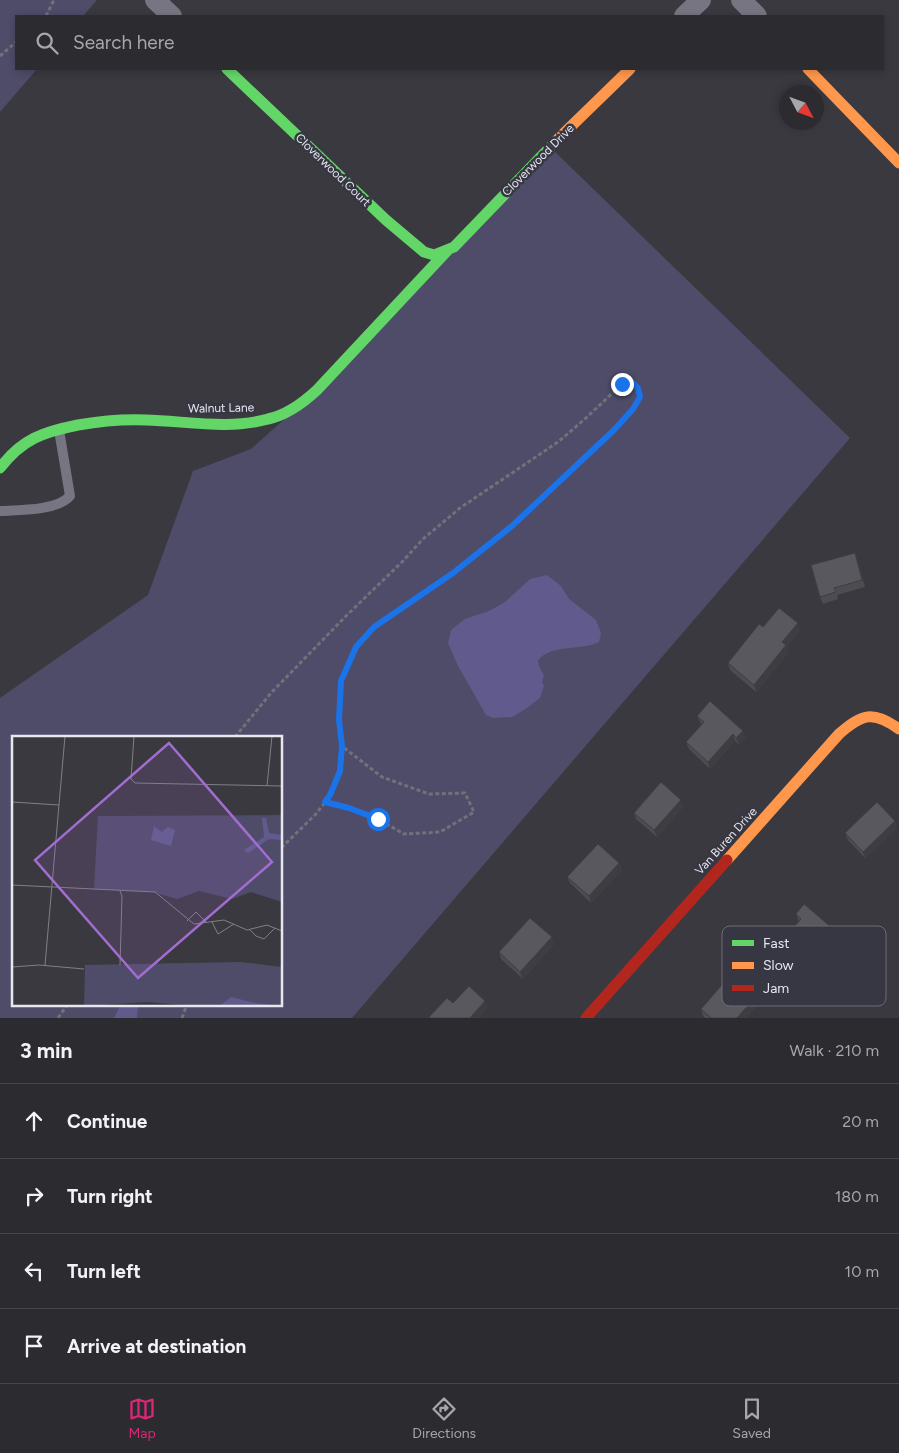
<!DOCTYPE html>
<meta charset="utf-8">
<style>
:root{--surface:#2c2b30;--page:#343338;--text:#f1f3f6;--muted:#a6a7ab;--line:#48474c;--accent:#db2777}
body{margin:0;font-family:Figtree,sans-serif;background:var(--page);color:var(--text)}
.compass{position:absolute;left:779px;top:85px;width:45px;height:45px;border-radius:50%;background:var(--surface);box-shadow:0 2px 8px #0003;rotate:131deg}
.stop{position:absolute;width:15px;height:15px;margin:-11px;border:4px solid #1a73e8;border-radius:50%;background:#fff}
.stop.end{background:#1a73e8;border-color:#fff;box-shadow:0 1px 5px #0008}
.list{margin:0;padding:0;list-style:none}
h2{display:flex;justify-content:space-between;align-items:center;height:65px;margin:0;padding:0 20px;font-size:21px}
h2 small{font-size:16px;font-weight:400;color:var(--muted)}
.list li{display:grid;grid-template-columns:32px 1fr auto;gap:15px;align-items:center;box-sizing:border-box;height:75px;padding:0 20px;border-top:1px solid var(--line)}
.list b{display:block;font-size:19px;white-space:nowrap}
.list em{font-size:16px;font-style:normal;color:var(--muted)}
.icon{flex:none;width:28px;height:28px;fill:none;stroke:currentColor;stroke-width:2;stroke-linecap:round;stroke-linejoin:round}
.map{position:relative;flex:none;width:899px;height:1018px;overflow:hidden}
.search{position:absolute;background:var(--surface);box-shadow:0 2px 8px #0003;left:15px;right:15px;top:15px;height:55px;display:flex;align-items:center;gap:12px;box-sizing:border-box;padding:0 18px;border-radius:0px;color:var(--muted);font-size:19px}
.sheet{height:365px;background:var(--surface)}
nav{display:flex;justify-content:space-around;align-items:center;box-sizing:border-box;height:70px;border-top:1px solid var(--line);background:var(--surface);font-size:14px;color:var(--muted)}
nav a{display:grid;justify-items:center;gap:2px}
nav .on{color:var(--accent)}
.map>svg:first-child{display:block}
.green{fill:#4e4c68;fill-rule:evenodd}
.water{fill:#605b8c}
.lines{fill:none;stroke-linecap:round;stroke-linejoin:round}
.path{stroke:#71717b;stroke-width:3;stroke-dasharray:4 2.5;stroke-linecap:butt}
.lane{stroke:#767581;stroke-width:10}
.street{stroke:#767581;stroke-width:20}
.fast{stroke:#63d668;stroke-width:11}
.slow{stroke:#ff974d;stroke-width:11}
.jam{stroke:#b3261e;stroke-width:11}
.wall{fill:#4c4c51}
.shaded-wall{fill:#3e3e42}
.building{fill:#58585e;stroke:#3e3e42}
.route{stroke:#1a73e8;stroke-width:6}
.labels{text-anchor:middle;stroke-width:5;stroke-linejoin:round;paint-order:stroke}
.street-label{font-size:12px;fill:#e7e7ef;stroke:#373643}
.inset-road{fill:none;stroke:#7f7f86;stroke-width:1}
.view{fill:#a16dd0;fill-opacity:0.15;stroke:#a16dd0;stroke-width:2.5}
.inset-edge{fill:none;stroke:#e7e7ef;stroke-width:2.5}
.key{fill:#373643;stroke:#6c6b77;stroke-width:1}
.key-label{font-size:14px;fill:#e7e7ef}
</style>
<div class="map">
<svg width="899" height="1018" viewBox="0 0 899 1018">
<rect width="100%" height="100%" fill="#3a3940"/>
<g class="green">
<path d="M0,0H97L83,16H16V69H37L0,112Z"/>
<path d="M550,147L850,438L352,1018H0V698L148,595L193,471L251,449L317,390ZM14,737H281V1004H14Z"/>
</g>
<g class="water">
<path d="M547,575L561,586L569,599L596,620L601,633L599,642C581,651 548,644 538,661L540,669L544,675L542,682L544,686L540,698L527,708L512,717L493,718L486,715L458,666L448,643L451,630L465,619L489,611L505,602L530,579Z"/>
<path d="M121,1004H138L137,1018H114Z"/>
</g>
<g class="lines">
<g class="path">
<path d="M46,16L54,0"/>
<path d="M0,56L16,42"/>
<path d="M235,737L271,693L346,616L402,562L423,539L460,508L558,442L586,418L622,384L632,382L639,388L640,397L633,409L613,430L512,526L453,573L374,627L356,647L341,681L339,720L343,747L341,771L331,795L315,815L281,848"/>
<path d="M325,802L349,808L378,819L404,834L440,832L474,812L465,793L429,794L382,777L343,747"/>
<path d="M58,1018L68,1004"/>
<path d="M182,1018L187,1004"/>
</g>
<path class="lane" d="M0,511C18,510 57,511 70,496L59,430"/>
<g class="street">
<path d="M155,0L172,16"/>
<path d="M741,0L757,16"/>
<path d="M684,16L701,0"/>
</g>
<g class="fast">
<path d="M227,69L386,220L424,252L434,255L454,247L559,138"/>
<path d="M0,468C22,439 43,432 78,425C101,421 123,419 146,420C186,421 229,430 268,419C287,415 303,403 317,390L447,251"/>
</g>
<g class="slow">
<path d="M808,69L899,163"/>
<path d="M559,138L630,69"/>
<path d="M727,860L839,734C862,714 873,710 899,729"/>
</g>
<path class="jam" d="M586,1018L727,860"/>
</g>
<g class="wall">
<path d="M855,553L865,587L837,595L838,599L823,604L820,597Z"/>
<path d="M763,627L800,630L787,646L789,652L756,692L730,670L728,663Z"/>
<path d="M697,716L746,737L739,745L735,741L710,769L689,749L686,742L702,725L700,722Z"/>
<path d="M684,806L657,837L636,819L634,813Z"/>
<path d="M897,828L865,858L848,840L845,833Z"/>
<path d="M619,863L622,870L591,903L570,883L567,877Z"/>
<path d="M796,914L832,928L835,935L799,976L776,957L774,950L799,922Z"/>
<path d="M554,944L523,979L501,959L499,952Z"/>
<path d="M759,993L762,1000L746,1018H705L703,1016L701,1009Z"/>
</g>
<g class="shaded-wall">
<path d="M798,623L800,630L787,646L789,652L756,692L754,685L782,642Z"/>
<path d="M743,731L746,737L739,745L736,738Z"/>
<path d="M733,734L735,741L710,769L708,762Z"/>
<path d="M681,800L684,806L657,837L654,830Z"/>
<path d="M895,821L897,828L865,858L863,852Z"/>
<path d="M619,863L622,870L591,903L589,896Z"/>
<path d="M832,928L835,935L799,976L796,970Z"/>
<path d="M552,937L554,944L523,979L520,972Z"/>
<path d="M759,993L762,1000L746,1018H737Z"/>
<path d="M485,1001L488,1008L479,1018H470Z"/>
</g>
<g class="building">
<path d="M855,553L862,580L834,588L836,592L820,597L811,565Z"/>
<path d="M779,608L798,623L782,642L786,645L754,685L728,663L759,624L763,627Z"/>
<path d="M710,701L743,731L736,738L733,734L708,762L686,742L704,722L697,716Z"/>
<path d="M661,782L681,800L654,830L634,813Z"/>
<path d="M877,802L895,821L863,852L845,833Z"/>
<path d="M598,844L619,863L589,896L567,877Z"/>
<path d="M804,904L832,928L796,970L774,950L801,919L796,914Z"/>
<path d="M530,918L552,937L520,972L499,952Z"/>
<path d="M734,971L759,993L737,1018H711L701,1009Z"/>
<path d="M469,986L485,1001L470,1018H430L429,1017L447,998L453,1003Z"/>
</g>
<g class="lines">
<path class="route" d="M378,819L349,808L325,802L330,795L340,771L342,746L339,720L341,681L356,647L374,627L453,573L512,526L614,430L633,409L640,397L638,388L632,382L622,384"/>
</g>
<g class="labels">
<g class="street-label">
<text transform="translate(538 160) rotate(-45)" y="4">Cloverwood Drive</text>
<text transform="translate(333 170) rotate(44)" y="4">Cloverwood Court</text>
<text transform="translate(221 408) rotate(-1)" y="4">Walnut Lane</text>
<text transform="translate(726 841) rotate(-48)" y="4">Van Buren Drive</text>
</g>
</g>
<g transform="translate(12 736)">
<rect width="270" height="270" fill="#3a3940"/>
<path d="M270,79V166L239,156L220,163L187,155L165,163L141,156L82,153L86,80ZM229,226L270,231V270H179L136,266L72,270L73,229Z" fill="#4e4c68"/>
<path d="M250,82H254L257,97L270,99V104L257,103L236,117L232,114L252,101ZM142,90L150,96L156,91L163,94L159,110L139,104ZM219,261L243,267L270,270H207Z" fill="#605b8c"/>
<path class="inset-road" d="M122,0L119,43L123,47L270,50M255,50L260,0M0,66L47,69M0,149L143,156L182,188L212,184L235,194L255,189L270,195M175,185L184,176L195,187M200,186L206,198L222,188M238,194L244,200L252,203L263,192M33,229L53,0M108,229L110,160L108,155M0,231L27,229L72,233"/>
<path class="view" d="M157,7L260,126L126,242L23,124Z"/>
<rect width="270" height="270" class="inset-edge"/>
</g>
<rect x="722" y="926" width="164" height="80" rx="8" class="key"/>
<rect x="732" y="940" width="22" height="6" fill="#63d668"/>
<rect x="732" y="962" width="22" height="7" fill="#ff974d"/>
<rect x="732" y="985" width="22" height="6" fill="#b3261e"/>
<g class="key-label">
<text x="763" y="948">Fast</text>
<text x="763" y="970">Slow</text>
<text x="763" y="993">Jam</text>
</g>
</svg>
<svg class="compass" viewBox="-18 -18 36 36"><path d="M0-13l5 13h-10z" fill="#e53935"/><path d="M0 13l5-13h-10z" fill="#a6a7ab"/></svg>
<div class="stop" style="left:378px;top:819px"></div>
<div class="stop end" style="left:622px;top:384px"></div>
<div class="search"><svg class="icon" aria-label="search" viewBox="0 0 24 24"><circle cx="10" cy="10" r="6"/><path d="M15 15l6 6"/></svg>Search here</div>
</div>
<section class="sheet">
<h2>3 min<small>Walk · 210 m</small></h2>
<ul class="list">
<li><svg class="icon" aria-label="ahead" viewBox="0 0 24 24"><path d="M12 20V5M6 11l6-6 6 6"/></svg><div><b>Continue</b></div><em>20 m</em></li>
<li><svg class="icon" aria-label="right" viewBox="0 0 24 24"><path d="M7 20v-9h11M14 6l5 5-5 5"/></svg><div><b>Turn right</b></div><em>180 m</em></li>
<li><svg class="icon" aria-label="left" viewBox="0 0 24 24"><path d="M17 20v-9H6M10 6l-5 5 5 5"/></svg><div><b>Turn left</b></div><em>10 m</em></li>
<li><svg class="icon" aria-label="arrive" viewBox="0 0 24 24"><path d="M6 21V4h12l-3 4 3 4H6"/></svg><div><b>Arrive at destination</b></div></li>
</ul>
</section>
<nav>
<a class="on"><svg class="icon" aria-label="map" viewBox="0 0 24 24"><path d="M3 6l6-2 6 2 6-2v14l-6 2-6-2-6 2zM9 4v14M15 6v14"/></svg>Map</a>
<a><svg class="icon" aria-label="directions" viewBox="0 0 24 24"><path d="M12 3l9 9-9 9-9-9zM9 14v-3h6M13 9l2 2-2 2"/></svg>Directions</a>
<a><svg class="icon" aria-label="saved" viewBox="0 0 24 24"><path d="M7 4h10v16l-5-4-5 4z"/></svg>Saved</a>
</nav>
